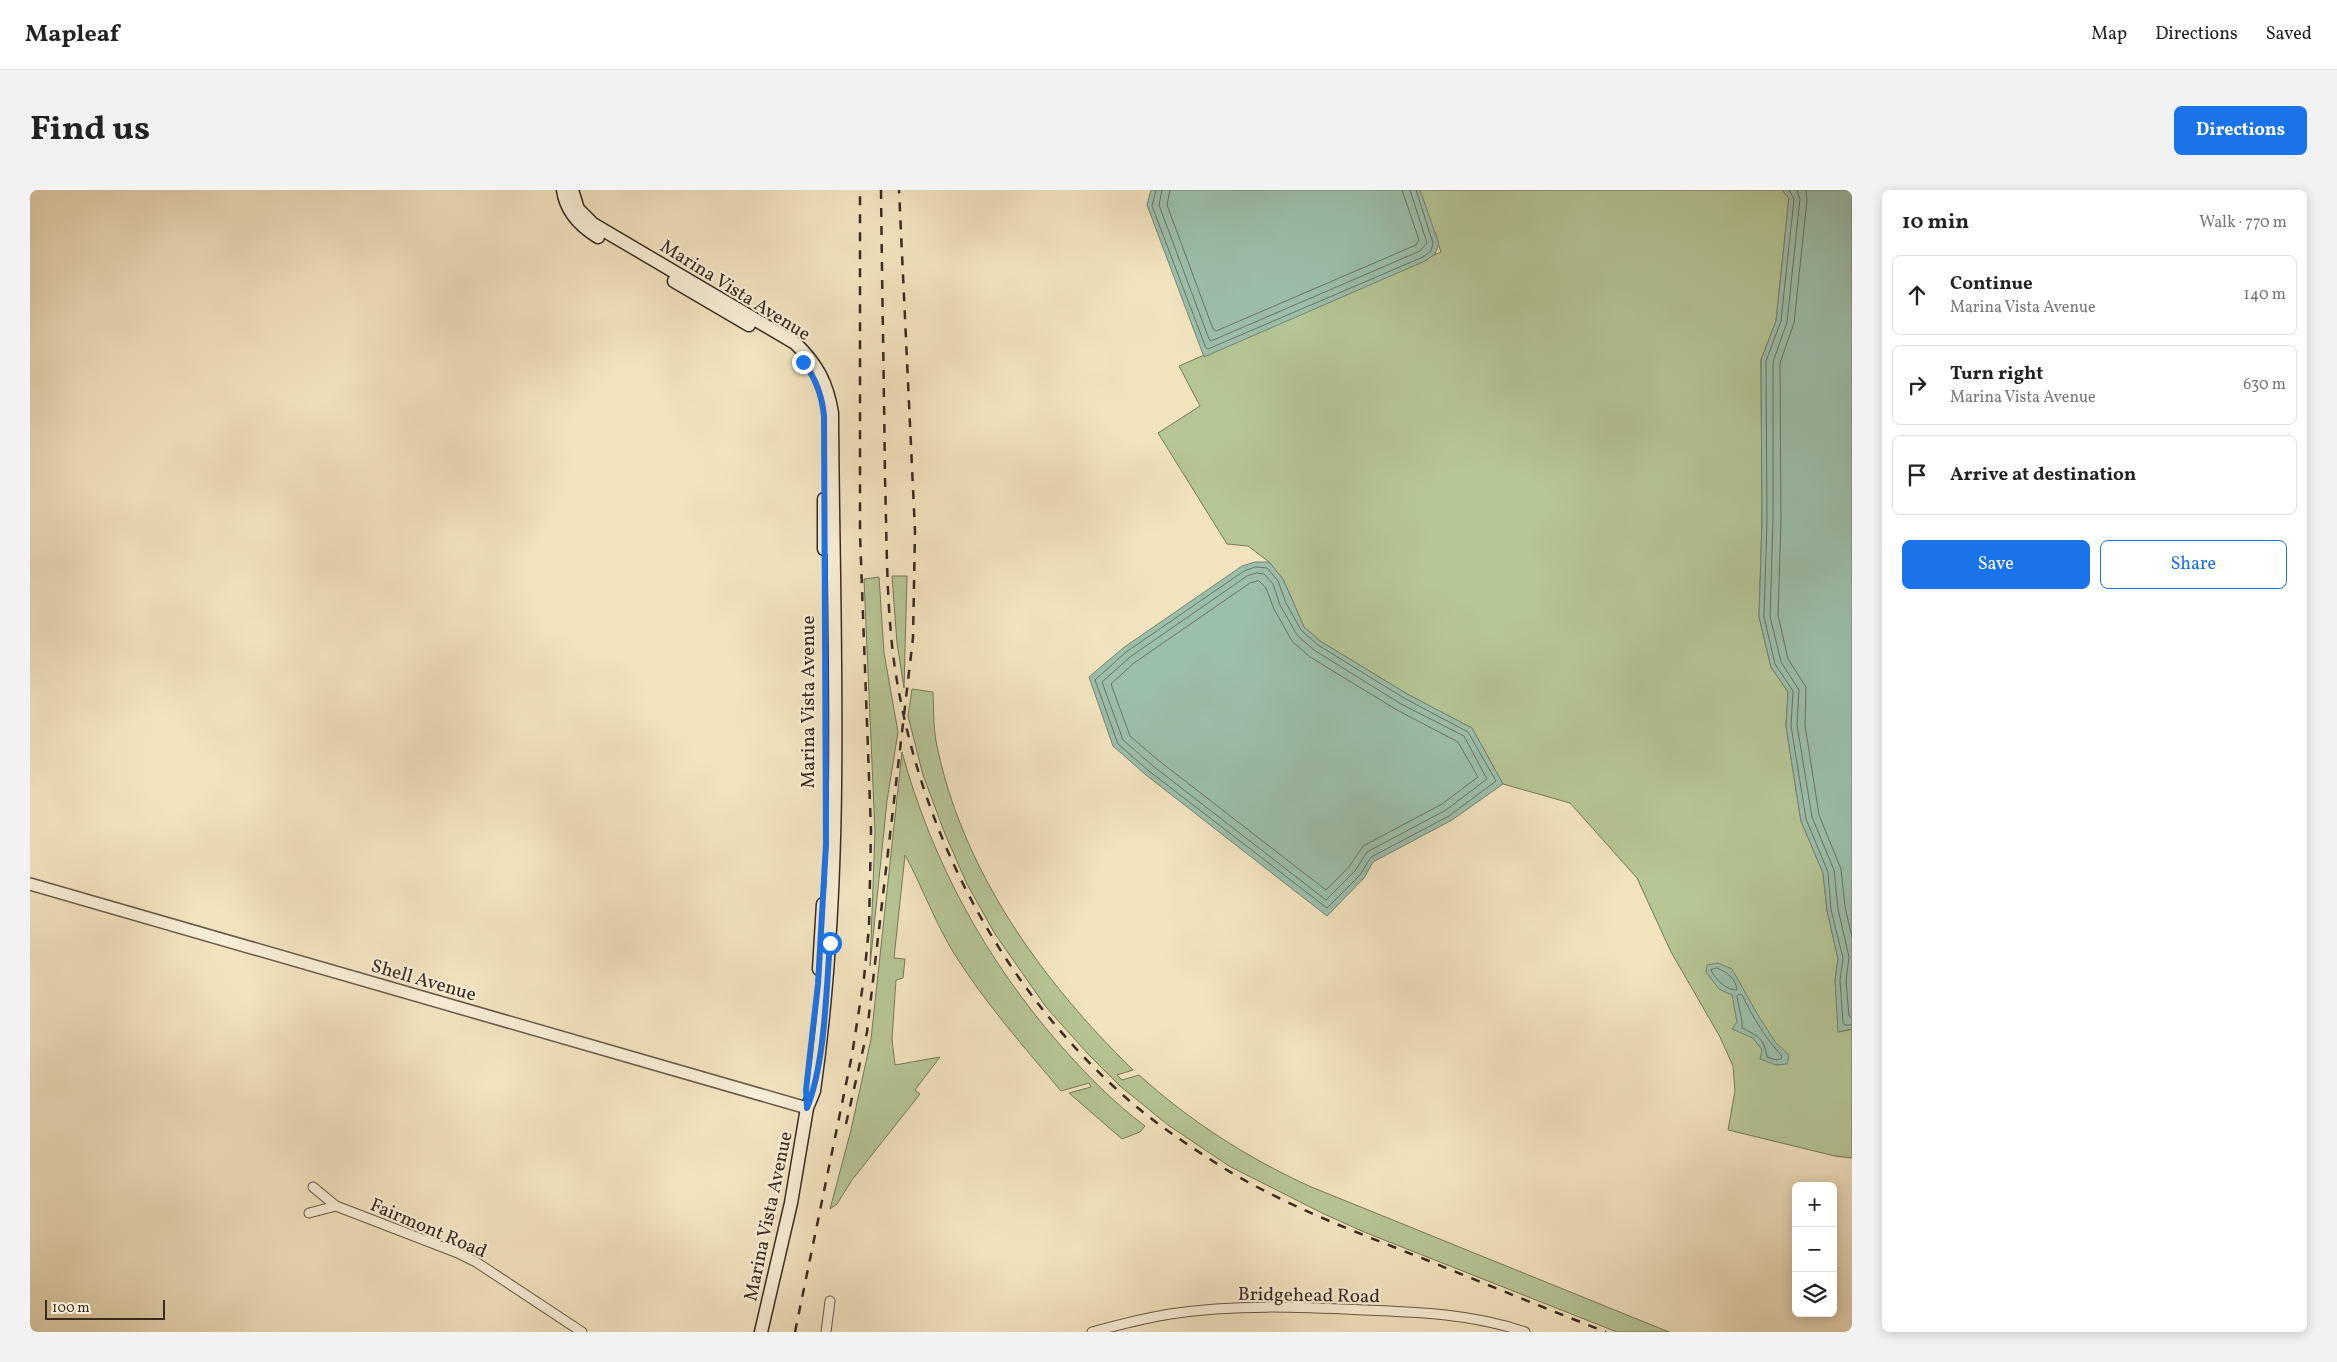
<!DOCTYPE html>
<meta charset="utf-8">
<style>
:root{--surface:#fff;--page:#f2f2f2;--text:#222;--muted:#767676;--line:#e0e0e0;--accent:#1a73e8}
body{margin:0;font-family:Vollkorn,serif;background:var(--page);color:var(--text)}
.controls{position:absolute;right:15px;bottom:15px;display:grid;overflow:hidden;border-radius:8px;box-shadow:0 2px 12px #0003}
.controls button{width:45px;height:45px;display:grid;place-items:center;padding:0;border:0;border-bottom:1px solid var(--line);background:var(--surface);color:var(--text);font:25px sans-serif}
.scale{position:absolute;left:15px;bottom:12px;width:120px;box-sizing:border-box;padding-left:5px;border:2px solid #392b21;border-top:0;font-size:14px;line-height:18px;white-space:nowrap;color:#392b21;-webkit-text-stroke:4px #f7edd5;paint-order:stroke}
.stop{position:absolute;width:15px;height:15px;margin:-11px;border:4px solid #1a73e8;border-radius:50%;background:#fff}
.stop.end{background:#1a73e8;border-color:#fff;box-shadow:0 1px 5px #0008}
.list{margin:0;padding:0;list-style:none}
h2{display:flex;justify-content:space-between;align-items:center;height:65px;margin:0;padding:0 20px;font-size:21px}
h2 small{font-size:16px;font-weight:400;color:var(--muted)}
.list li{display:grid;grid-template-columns:32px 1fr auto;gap:15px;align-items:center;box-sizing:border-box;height:80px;margin:0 10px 10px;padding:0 10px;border:1px solid var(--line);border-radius:8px}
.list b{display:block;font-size:19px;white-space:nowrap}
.list p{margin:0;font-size:16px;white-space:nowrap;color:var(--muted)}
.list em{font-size:16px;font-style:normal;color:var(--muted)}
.actions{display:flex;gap:10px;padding:15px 20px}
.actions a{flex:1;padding:11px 0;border:1px solid var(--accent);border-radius:8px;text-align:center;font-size:18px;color:var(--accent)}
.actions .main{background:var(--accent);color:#fff}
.icon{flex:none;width:28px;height:28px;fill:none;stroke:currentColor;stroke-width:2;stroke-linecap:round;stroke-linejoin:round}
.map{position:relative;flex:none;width:1822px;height:1142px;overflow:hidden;border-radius:8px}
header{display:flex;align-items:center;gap:30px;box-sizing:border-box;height:70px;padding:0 25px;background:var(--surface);border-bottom:1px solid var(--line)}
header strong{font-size:24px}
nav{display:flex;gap:28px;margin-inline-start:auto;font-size:18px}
.intro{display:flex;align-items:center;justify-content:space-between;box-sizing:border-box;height:120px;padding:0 30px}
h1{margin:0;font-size:35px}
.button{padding:12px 22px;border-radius:8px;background:var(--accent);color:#fff;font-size:18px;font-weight:700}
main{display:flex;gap:30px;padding:0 30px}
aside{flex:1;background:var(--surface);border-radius:8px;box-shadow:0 2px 12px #0003}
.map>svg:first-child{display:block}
.green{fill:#b6c595;stroke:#78785b}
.water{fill:#9cbfab;stroke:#748474}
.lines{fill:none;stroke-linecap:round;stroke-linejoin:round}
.shore{stroke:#6a7566;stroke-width:1}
.minor-casing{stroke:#675948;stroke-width:11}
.tertiary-casing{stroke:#675948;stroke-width:14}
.secondary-casing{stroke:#392b21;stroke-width:15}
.minor{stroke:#f7edd5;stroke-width:9}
.tertiary{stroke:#f7edd5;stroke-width:11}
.secondary{stroke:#f7edd5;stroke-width:12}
.rail{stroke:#392b21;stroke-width:2.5;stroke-dasharray:9 9;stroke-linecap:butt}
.route{stroke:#1a73e8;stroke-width:6}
.labels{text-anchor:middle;stroke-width:4.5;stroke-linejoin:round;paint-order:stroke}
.street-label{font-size:19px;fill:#392b21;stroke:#f7edd5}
</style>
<header>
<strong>Mapleaf</strong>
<nav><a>Map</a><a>Directions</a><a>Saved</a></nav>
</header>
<div class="intro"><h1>Find us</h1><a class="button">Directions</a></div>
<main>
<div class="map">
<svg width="1822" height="1142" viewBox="0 0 1822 1142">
<rect width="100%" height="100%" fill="#f2e3bf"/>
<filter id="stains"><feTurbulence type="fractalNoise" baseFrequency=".004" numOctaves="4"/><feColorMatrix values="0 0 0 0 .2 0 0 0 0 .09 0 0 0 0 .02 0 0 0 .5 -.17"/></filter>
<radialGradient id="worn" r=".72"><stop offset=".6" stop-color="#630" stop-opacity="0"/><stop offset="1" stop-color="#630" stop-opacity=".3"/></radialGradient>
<g class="green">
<path d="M1389,0H1752L1759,8L1746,131L1731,170L1732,331L1729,427L1741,477L1758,502L1756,536L1771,631L1793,683L1797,720L1808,769L1805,790L1809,842L1822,839V968L1805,966L1698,940L1705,901L1703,876L1690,847L1641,762L1607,688L1540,613L1473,594L1442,538L1377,504L1290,451L1274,437L1253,389L1239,372L1218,356L1197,354L1128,243L1170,216L1149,176L1411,62Z"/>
<path d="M862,386H877L874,498L867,453Z"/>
<path d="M849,387L854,463L868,542L857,611L840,776L845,642L834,389Z"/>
<path d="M882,499L903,502C904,518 903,535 906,551C931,679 1011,790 1103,880L1087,885L1092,890L1109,885C1160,931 1216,967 1279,996L1639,1142H1587L1334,1042L1292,1023L1199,976L1138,935L1090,896L1058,864L1016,817L965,744L937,694L915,644L893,585L878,526Z"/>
<path d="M872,562C902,672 957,772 1032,857C1057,885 1084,913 1115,936L1110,942L1092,949L1039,903L1061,897L1059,893L1031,901C994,857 956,814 925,765C905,733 893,698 875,665L864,768L875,769L873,788L866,790L862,849L865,875L910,867L885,900L890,904L822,990L807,1014L800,1019L821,940L841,849Z"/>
</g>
<g class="water">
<path d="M1121,0H1390L1409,54L1405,64L1395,71L1174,167L1117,15Z"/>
<path d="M1752,0H1822V839L1808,842L1805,790L1808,769L1797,720L1793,683L1771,631L1756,536L1758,502L1741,477L1729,427L1732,331L1731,170L1746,131L1759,8Z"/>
<path d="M1225,372H1239L1253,389L1274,437L1290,451L1377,504L1442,538L1473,594L1422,630L1343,672L1334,688L1297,726L1116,585L1083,556L1059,487L1093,458L1212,376Z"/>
<path d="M1688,773L1702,779L1729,827L1746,853L1759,865L1757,874L1746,875L1730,869L1732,860L1723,848L1702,839L1707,832L1702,805L1689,799L1676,782L1677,775Z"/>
</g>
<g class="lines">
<g class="shore">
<path d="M1126,0L1122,16L1176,158L1178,159L1393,67L1401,61L1403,53L1386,0"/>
<path d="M1132,0L1129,15L1179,149L1181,151L1390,61L1397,53L1380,0"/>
<path d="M1140,0L1137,15L1183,139L1186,141L1386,55L1389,50L1372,0"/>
<path d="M1759,0L1764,9L1751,131L1736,171L1737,331L1734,427L1745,474L1763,501L1761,536L1776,629L1798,682L1801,720L1813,768L1810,790L1813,833L1815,835H1822"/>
<path d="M1767,0L1770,9L1757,132L1743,172V331L1740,426L1751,472L1769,500L1767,535L1782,627L1804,680L1808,719L1819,767L1816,791L1819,826L1822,828"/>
<path d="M1776,0L1777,10L1764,133L1750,173L1751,331L1748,425L1758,469L1776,497L1775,535L1789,625L1811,679L1815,717L1822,747"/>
<path d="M1226,377L1237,378L1248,391L1256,413L1271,440L1288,455L1374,508L1438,542L1466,591L1419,626L1341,667L1330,685L1297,718L1119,581L1088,554L1065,490L1096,462L1214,381Z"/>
<path d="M1227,383L1234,384L1243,394L1250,415L1267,445L1284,460L1371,514L1434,546L1457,589L1416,620L1337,662L1325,681L1296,710L1123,576L1093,550L1072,492L1100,467L1217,386Z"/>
<path d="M1229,391L1236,398L1244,419L1262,451L1280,467L1367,520L1428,552L1448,587L1412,614L1333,656L1319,677L1296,700L1128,570L1100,546L1081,494L1104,473L1220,393Z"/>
<path d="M1687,778C1697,782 1706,789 1707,800C1697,800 1685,790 1681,780Z"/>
<path d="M1709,804L1712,805C1723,827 1735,848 1752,866L1751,869L1746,870L1737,867C1734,848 1728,846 1712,838V831L1707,807Z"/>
</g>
<defs>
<g id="minor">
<path d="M283,997L306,1016L428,1063L446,1072L552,1142"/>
<path d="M279,1023L306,1016"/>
<path d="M796,1142L800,1111"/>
<path d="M1062,1142C1088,1135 1114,1128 1140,1124C1204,1114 1270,1117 1334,1120C1389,1122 1443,1124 1495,1142"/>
</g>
<path id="tertiary" d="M0,694L777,918"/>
<g id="secondary">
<path d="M533,0C536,22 550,36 568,47"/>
<path d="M542,0L548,19L563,34L765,153C787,174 797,193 802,223C803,449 816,677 784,901L777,918L761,1013L731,1142"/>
<path d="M644,91L719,135"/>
<path d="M794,309V359"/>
<path d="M789,779L793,714"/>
</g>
</defs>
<use href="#minor" class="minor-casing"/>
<use href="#tertiary" class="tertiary-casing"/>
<use href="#secondary" class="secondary-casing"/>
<use href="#minor" class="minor"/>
<use href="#tertiary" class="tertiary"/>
<use href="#secondary" class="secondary"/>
<g class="rail">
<path d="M851,0C852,96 854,193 855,289C857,352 856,416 865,479C890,642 970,795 1094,906C1124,933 1158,955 1192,977C1257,1017 1329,1043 1399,1071C1458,1095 1517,1119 1576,1142"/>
<path d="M816,934L837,842L883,448L885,341L869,0"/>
<path d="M765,1142L822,865L834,788L839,737L841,641L830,344V0"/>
</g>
</g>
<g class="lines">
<path class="route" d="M773,172C786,188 792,205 794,226L796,654L788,794L776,900L777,918C795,873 796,802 800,753"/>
</g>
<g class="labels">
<g class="street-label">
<text transform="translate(706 99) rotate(32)" y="7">Marina Vista Avenue</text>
<text transform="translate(777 512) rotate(-90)" y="7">Marina Vista Avenue</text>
<text transform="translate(394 789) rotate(16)" y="7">Shell Avenue</text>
<text transform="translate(737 1026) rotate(-78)" y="7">Marina Vista Avenue</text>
<text transform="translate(399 1037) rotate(23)" y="7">Fairmont Road</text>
<text transform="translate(1279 1104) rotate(1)" y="7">Bridgehead Road</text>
</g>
</g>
<rect width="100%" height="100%" filter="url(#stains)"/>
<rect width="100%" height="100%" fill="url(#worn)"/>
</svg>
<div class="controls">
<button>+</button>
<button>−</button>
<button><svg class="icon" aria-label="layers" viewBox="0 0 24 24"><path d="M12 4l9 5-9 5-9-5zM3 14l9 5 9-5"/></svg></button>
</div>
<div class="scale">100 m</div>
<div class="stop" style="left:800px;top:753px"></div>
<div class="stop end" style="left:773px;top:172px"></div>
</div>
<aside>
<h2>10 min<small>Walk · 770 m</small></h2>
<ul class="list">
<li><svg class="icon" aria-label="ahead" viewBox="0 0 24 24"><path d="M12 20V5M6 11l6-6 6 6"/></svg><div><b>Continue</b><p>Marina Vista Avenue</p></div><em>140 m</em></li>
<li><svg class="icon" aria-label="right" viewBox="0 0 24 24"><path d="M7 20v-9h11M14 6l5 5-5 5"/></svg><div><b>Turn right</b><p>Marina Vista Avenue</p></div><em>630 m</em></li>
<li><svg class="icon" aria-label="arrive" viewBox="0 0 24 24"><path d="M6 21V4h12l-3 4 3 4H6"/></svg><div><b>Arrive at destination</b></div></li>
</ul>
<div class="actions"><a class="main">Save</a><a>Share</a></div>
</aside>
</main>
